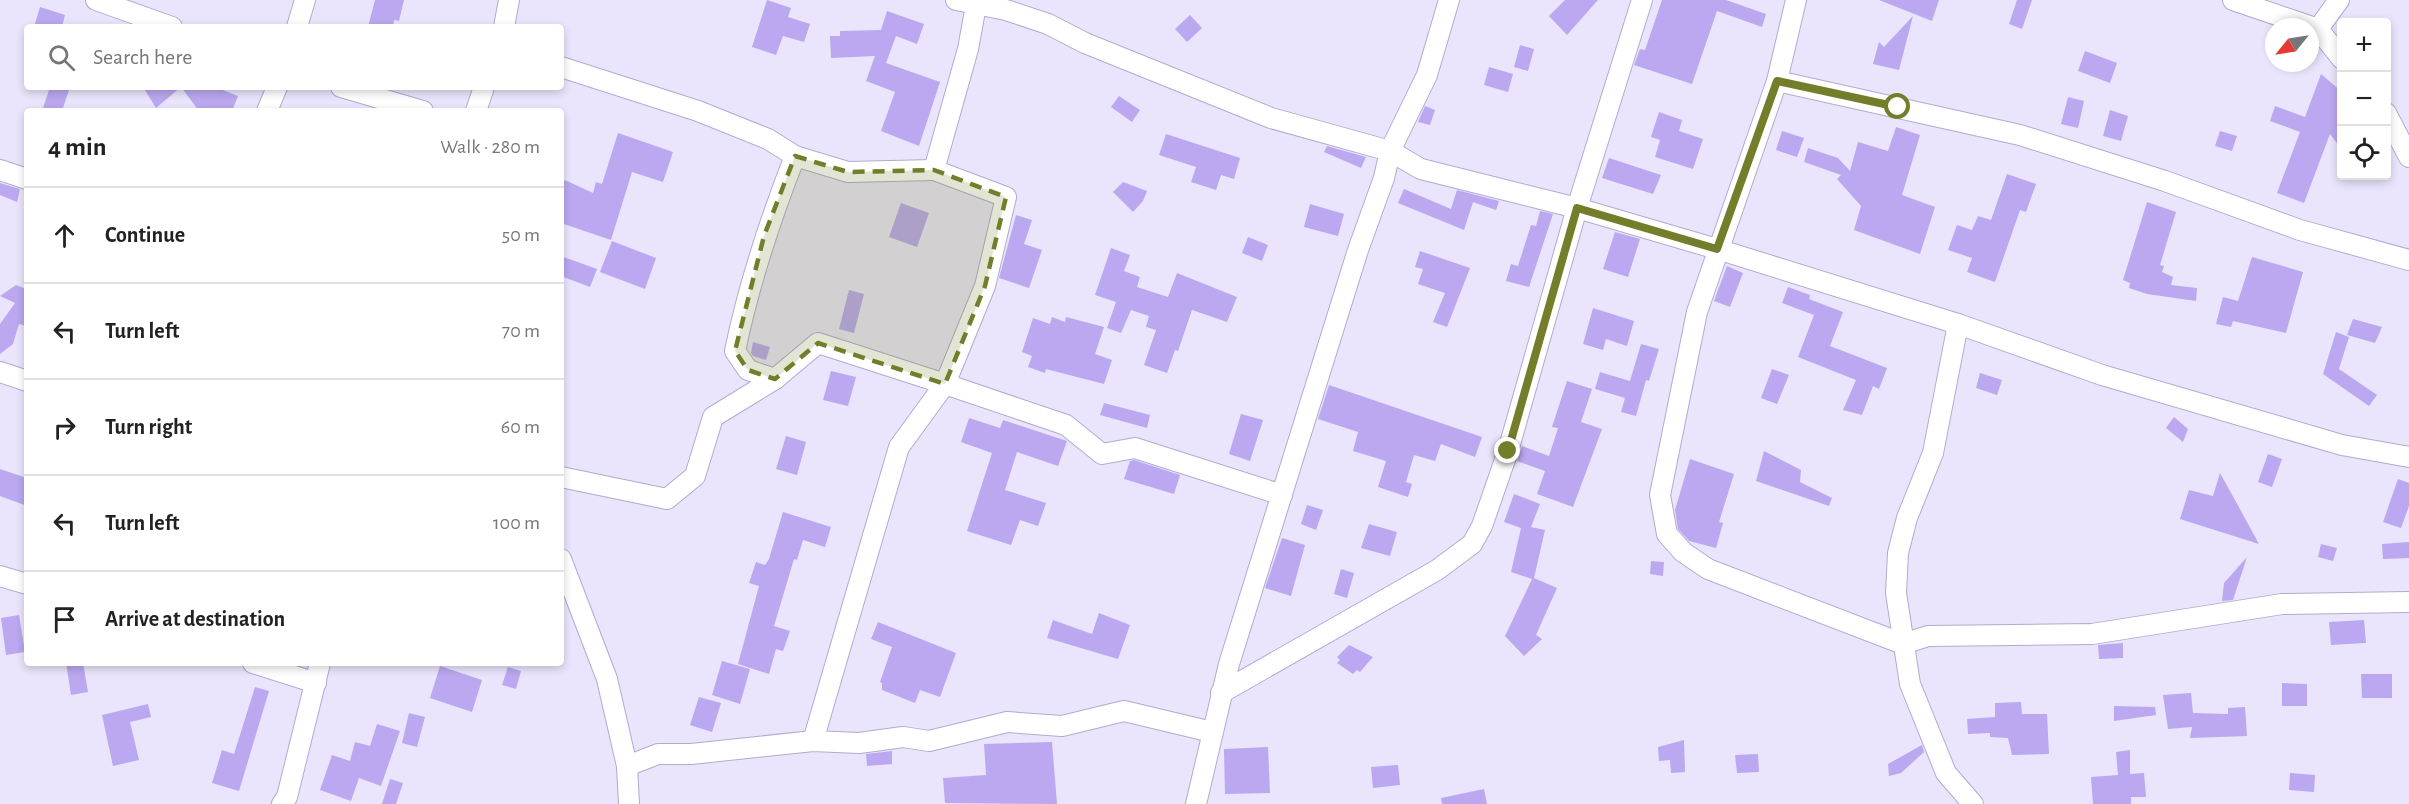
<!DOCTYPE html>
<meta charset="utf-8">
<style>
:root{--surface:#fff;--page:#f2f2f2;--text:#222;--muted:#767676;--line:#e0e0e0}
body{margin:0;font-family:"Alegreya Sans",sans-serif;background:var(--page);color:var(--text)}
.controls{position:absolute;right:18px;top:18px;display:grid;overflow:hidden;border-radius:6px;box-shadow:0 3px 9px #0003}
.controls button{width:54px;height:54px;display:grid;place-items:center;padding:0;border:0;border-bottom:2px solid var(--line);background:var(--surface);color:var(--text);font:30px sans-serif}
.compass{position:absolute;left:2265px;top:18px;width:54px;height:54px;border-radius:50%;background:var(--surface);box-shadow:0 3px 9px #0003;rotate:240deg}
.stop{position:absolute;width:18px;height:18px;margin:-14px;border:4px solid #747e2a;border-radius:50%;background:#fff}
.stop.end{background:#747e2a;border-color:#fff;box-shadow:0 2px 6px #0008}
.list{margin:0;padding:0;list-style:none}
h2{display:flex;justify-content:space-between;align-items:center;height:78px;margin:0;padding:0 24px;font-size:26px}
h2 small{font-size:20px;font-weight:400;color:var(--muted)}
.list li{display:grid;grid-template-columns:39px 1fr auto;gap:18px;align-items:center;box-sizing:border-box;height:96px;padding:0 24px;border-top:2px solid var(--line)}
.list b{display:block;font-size:22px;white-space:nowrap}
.list em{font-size:20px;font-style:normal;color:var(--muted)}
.icon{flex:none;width:33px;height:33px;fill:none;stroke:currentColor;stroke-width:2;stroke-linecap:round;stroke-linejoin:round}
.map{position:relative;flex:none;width:2409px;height:804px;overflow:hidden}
.search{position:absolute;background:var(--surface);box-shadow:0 3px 9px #0003;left:24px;top:24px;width:540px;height:66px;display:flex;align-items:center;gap:15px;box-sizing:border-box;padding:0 21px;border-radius:6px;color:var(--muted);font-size:22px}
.panel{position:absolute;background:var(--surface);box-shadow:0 3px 9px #0003;left:24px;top:108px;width:540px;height:558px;border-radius:6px}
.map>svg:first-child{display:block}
.building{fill:#bba8f0}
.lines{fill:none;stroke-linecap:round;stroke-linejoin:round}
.minor-casing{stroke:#b3aacf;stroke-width:22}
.minor{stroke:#fff;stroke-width:20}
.route{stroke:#747e2a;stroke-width:8}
.marked{fill:#747e2a;fill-opacity:0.2;stroke:#747e2a;stroke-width:4.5;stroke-dasharray:12 8;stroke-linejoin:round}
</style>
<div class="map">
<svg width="2409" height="804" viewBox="0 0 2409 804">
<rect width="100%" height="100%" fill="#eae5fc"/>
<g class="building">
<path d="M375,0H404L399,21L394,20L393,27H368Z"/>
<path d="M767,0L791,8L788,17L810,24L804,42L783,36L776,55L752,47Z"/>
<path d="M1565,0H1598L1567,35L1549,16Z"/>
<path d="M1662,0H1726L1766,14L1762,27L1717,11L1692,84L1634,65L1640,49L1645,50Z"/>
<path d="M1879,0H1939L1932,21Z"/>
<path d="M2017,0H2032L2022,29L2009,24Z"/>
<path d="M40,7L65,15L62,27H34Z"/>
<path d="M887,11L924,24L917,44L896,36L886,63L940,82L919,146L881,131L895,92L866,81L875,56L831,58L830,36H840V31L881,30Z"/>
<path d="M1190,15L1202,28L1187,42L1175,29Z"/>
<path d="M1913,16L1899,70L1873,64L1879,42L1884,47Z"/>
<path d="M1520,45L1534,49L1528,71L1514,67Z"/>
<path d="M2085,51L2117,63L2110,83L2078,71Z"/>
<path d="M1489,67L1513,74L1508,92L1484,85Z"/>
<path d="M2321,74L2342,92V150L2330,134L2304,203L2277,193L2300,132L2270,121L2275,106L2305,117Z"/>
<path d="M50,87H70L62,111H42Z"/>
<path d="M143,87H181L156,108Z"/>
<path d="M181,87H215L238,96L232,111H199Z"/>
<path d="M1119,96L1140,110L1132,122L1111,107Z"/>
<path d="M2068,97L2084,101L2078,128L2061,124Z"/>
<path d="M1425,106L1435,110L1430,125L1418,122Z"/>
<path d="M2110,110L2128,116L2121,141L2103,136Z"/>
<path d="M1659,112L1682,120L1679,131L1703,139L1693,169L1655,157L1660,140L1651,137Z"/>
<path d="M1896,127L1920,135L1902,195L1935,207L1920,254L1854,230L1861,206L1837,179L1841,175L1804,162L1808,148L1838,158L1850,171L1858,142L1888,151Z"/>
<path d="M1782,131L1804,138L1797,157L1776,150Z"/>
<path d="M2220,131L2237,136L2232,151L2215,146Z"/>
<path d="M618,133L673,152L663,182L632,172L611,240L561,223V188L565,180L593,193L596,182L602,184Z"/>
<path d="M1166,134L1240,158L1234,179L1221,175L1216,190L1191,182L1196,167L1159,155Z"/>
<path d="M1327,146L1366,157L1361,168L1324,152Z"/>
<path d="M1609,158L1661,175L1653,194L1602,178Z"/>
<path d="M2007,174L2036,184L2026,212L2020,210L1995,282L1967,272L1972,258L1948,250L1957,225L1972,230L1978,216L1991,220Z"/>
<path d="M1123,182L1147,191L1143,201L1133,212L1113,192Z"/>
<path d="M0,183L20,189L17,202L0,195Z"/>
<path d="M1404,189L1451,209L1457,190L1499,201L1496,210L1473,202L1464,230L1398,203Z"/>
<path d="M2147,202L2176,212L2160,265L2164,266L2162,272L2173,277L2171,285L2197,288L2196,301L2147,294L2129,288L2130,283L2123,280Z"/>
<path d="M901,203L929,213L917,247L889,237Z"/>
<path d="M1310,204L1344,214L1338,236L1304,227Z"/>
<path d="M1540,211L1553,214L1529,287L1506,281L1511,264L1518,266L1531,225L1536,226Z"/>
<path d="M1016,215L1032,220L1024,244L1042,250L1029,288L999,278Z"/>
<path d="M1615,232L1640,239L1628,277L1603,269Z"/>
<path d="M1248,237L1268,245L1262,261L1242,253Z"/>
<path d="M612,241L656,258L645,289L600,272Z"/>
<path d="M1111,248L1130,255L1124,271L1140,277L1137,287L1168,297L1177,273L1237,297L1227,322L1192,310L1178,351L1175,350L1167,373L1144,365L1156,330L1146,327L1149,316L1131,310L1121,333L1107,328L1116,302L1095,295Z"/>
<path d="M1420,251L1470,268L1447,327L1433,322L1445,293L1418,284L1423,269L1415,267Z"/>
<path d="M561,256L597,269L590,287L561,276Z"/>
<path d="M2252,257L2303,272L2286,333L2233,321L2231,327L2216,324L2223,297L2238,301Z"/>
<path d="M1727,266L1743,273L1730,307L1714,301Z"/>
<path d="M16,285L26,289L27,287L25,326L19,324L13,344L0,354V324L15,303L0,296Z"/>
<path d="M1788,287L1810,295L1809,299L1843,312L1830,346L1887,368L1879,389L1873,386L1862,415L1843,410L1856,380L1798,357L1814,315L1782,303Z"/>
<path d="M849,290L864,294L854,333L839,329Z"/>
<path d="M1593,308L1634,321L1627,346L1606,339L1603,350L1583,344Z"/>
<path d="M1052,317L1065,322L1066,317L1104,327L1095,354L1112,360L1104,384L1046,369L1045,373L1028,367L1032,356L1022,352L1033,318L1050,324Z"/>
<path d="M2353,319L2382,327L2375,343L2347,335Z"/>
<path d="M2336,332L2349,337L2339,369L2377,395L2369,406L2323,374Z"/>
<path d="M753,342L770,347L766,360L753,356L751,353Z"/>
<path d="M1641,344L1659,349L1649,381L1646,380L1636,416L1621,412L1625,398L1595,389L1600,372L1630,381Z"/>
<path d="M1772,369L1789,375L1777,404L1761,398Z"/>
<path d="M831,371L856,377L848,406L823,400Z"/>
<path d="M1980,373L2002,380L1997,395L1976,388Z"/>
<path d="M1567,381L1592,389L1581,422L1602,429L1573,507L1537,494L1545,471L1517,461L1522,446L1549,456L1558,428L1552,427Z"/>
<path d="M1329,385L1482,437L1475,457L1441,444L1435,461L1414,455L1406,482L1412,484L1408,497L1378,487L1386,461L1353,451L1358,432L1318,419Z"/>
<path d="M1104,403L1150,415L1147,428L1100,415Z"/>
<path d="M1241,414L1263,420L1250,461L1229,454Z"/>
<path d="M2174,417L2188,429L2183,442L2166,428Z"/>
<path d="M969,418L1000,428L1003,420L1067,441L1058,466L1017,452L1005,490L1046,503L1038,526L1020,520L1011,545L967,531L992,453L961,442Z"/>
<path d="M786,436L806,442L797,475L776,469Z"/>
<path d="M1764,451L1801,470L1800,482L1832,498L1829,506L1756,481Z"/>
<path d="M2268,454L2282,459L2272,487L2258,482Z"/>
<path d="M1690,459L1734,474L1719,522L1723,523L1716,548L1689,541L1678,529L1675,510Z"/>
<path d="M1134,460L1180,475L1174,494L1124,479L1130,461Z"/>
<path d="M0,469L27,478V506L0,496Z"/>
<path d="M2220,473L2241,511L2259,544L2180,519L2189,490L2213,496Z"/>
<path d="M2398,479L2409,483V506L2401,528L2383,522Z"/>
<path d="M1514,494L1540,504L1531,527L1545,530L1534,578L1557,588L1536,635L1542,639L1524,656L1505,636L1532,579L1511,572L1521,528L1504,522Z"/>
<path d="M1307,505L1323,510L1316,530L1301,524Z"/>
<path d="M783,512L831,527L825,547L803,540L797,560L794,559L774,626L790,631L783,651L776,649L769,674L738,664L759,586L749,583L756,562L765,565L769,559Z"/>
<path d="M1369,524L1397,532L1390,556L1361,548Z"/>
<path d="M1282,538L1305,545L1291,596L1265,588Z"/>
<path d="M2409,542V558L2383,559L2382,544Z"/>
<path d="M2321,544L2337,548L2333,561L2318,557Z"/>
<path d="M2247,557L2233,600L2222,601L2224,583Z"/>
<path d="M1651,561L1664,562L1663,576L1650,574Z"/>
<path d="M1341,569L1354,573L1347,598L1334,594Z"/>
<path d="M1099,613L1130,625L1118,659L1047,638L1053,620L1092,634Z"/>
<path d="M19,615L25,652L6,655L1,618Z"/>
<path d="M2364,620L2366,643L2331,645L2329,622Z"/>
<path d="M878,622L956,653L940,697L920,690L915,703L882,690V683L880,682L892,647L871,639Z"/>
<path d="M2123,643V658L2099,659L2098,645Z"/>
<path d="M1349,645L1373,657L1360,672L1357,670L1353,674L1337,663L1340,660L1337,657Z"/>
<path d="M722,661L750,669L740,704L712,695Z"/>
<path d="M66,663H83L88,692L71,695Z"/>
<path d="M440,666L482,680L472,712L430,698Z"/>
<path d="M508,667L521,671L516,689L502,685Z"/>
<path d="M2361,674H2392V698H2362Z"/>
<path d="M2282,683L2307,684V706H2282Z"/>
<path d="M255,687L269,691L239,791L212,783L222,750L234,754Z"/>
<path d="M2191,693L2193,713L2228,714V708L2245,707L2247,736L2190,738L2192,727L2168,729L2163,695Z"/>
<path d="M699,697L721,703L712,732L690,725Z"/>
<path d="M2021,702L2022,714H2047L2049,754L2012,755L2008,738L1990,737V733L1968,734L1967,719L1995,717V703Z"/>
<path d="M148,704L151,717L130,722L139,760L113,766L102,715Z"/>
<path d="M2114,706L2155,707L2156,715L2114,721Z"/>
<path d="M409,713L425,717L417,747L402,743Z"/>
<path d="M377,724L400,731L381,786L359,778L351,801L320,790L332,755L350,761L355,742L370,746Z"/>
<path d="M1684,740L1685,772L1671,773L1670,760L1659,761L1658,747Z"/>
<path d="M1052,742L1057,804L945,803L943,778L986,775L984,744Z"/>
<path d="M1922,745L1924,752L1901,773L1889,776L1888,764Z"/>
<path d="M1268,747L1270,793L1225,794L1224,749Z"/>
<path d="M2130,750V774L2144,773L2146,797H2131V804H2093L2091,777L2118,775L2116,752Z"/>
<path d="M892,751V764L867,766L866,754Z"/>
<path d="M1758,754L1759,772L1737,773L1735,755Z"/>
<path d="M1398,765L1400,785L1373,788L1371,767Z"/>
<path d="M2290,773L2315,775L2314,792L2289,790Z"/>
<path d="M390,779L403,783L396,804H382Z"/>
<path d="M1484,789L1487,804H1442L1441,798Z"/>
</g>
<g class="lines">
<defs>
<g id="minor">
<path d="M96,0L172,27"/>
<path d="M956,0L1006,10L1048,24L1085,43L1271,118L1390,151L1427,75L1449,0"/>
<path d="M977,0L968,49L934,170L1006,197L985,286L945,384L1066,425L1102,454L1135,448L1282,495"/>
<path d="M1796,0L1777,81L1697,312L1660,495L1667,534L1683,552L1708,569L1903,644L1928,636L2092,634L2282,604L2409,602"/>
<path d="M2233,0L2318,29L2342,59"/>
<path d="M297,27L305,0"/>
<path d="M504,27L509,0"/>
<path d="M2318,29L2339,0"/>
<path d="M561,67L698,111L768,139L795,156L848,172L934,170"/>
<path d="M1777,81L2020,135L2165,181L2300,230L2409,260"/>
<path d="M341,87L423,111"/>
<path d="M267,111L277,87"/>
<path d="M476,111L484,87"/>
<path d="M2386,113L2409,157"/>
<path d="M0,170L27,179"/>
<path d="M1958,324L1933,453L1907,518L1898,553L1896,593L1910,684L1946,773L1973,804"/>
<path d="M0,372L27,381"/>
<path d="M775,379L818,343L945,384L899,447L813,741"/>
<path d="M561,477L667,499L695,476L713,417L775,379L748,370L735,351C749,283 770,220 795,156"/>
<path d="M561,559L607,679L627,766L629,804"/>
<path d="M0,576L27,584"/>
<path d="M253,663L316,683"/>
<path d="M1221,693L1437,570L1472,544L1482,526L1508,451L1577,208L1642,0"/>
<path d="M627,766L658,754H691L813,741L859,743L903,737L929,741L1007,722L1062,726L1124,711L1212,732"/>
<path d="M282,804L287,797L320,663"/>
<path d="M1196,804L1229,664L1358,250L1384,178L1390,151L1421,169L1577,208L1717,249L1958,324L2102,375L2342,445L2409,457"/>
</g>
</defs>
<use href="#minor" class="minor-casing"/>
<use href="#minor" class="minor"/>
</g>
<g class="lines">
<path class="route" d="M1508,451L1577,208L1717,249L1777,81L1898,107"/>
</g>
<path class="marked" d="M795,156L848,172L934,170L1006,197L985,286L945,384L818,343L775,379L748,370L735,351L764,236Z"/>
</svg>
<div class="controls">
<button>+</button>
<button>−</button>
<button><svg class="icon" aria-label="locate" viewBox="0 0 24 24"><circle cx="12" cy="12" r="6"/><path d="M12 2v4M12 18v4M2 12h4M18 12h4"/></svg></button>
</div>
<svg class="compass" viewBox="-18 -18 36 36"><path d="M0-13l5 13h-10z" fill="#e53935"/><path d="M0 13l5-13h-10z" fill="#767676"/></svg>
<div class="stop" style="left:1898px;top:107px"></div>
<div class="stop end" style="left:1508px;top:451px"></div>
<div class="search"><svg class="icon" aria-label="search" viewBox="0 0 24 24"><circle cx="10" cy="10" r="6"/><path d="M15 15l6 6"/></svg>Search here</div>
<section class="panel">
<h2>4 min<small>Walk · 280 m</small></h2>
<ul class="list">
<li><svg class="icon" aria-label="ahead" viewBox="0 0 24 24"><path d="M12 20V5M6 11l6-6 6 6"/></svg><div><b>Continue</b></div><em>50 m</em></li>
<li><svg class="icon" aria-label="left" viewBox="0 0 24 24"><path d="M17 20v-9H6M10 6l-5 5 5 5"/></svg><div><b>Turn left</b></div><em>70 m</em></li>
<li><svg class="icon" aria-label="right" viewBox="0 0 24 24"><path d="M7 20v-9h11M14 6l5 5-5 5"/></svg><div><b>Turn right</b></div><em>60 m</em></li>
<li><svg class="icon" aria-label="left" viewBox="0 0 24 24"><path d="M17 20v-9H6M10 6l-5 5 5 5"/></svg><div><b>Turn left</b></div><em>100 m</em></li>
<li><svg class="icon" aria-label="arrive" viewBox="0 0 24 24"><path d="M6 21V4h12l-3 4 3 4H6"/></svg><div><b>Arrive at destination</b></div></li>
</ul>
</section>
</div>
